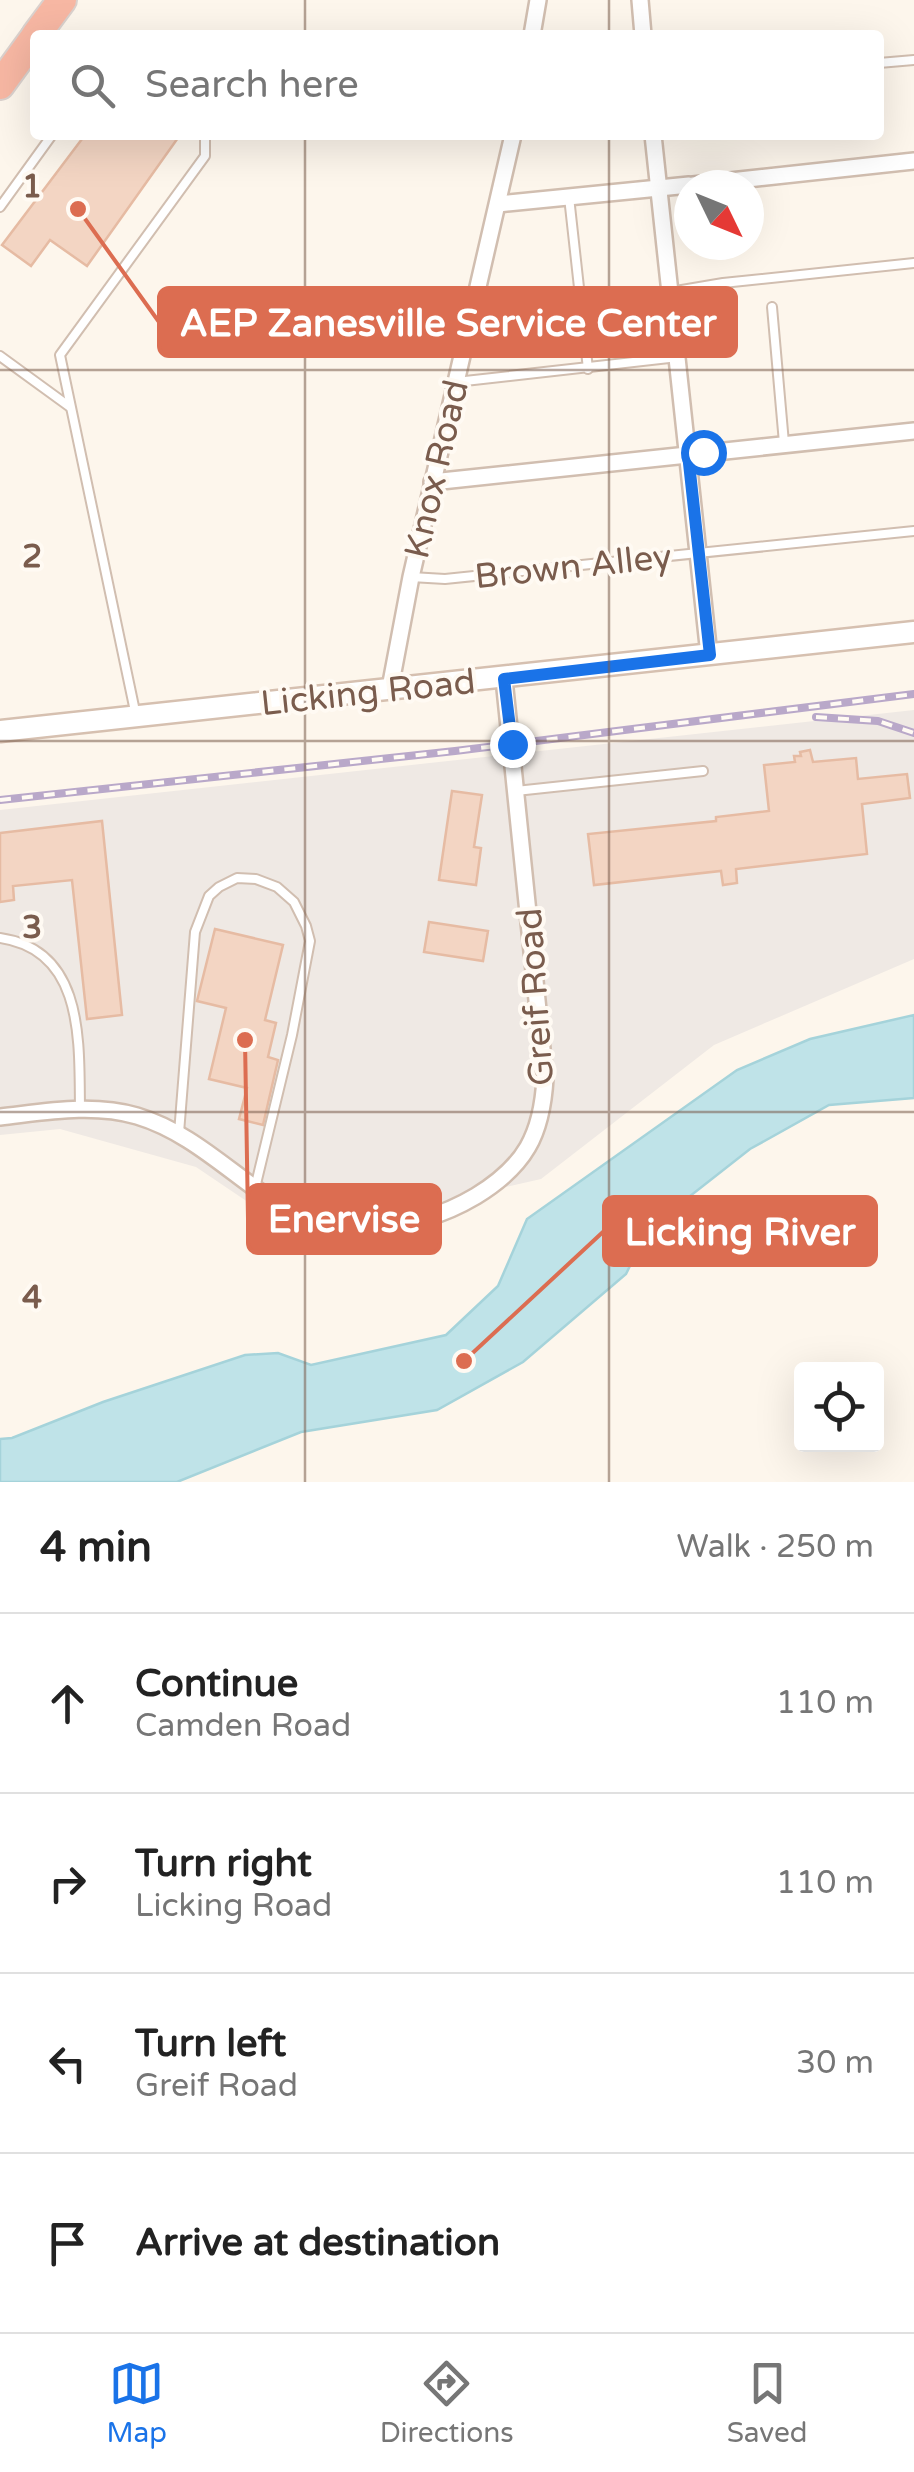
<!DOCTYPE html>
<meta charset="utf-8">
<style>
:root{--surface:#fff;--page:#f2f2f2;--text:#222;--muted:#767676;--line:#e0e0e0;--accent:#1a73e8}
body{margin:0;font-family:"Varela Round",sans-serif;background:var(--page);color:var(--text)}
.controls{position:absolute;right:30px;bottom:30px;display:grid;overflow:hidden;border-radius:10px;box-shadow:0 10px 40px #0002}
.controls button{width:90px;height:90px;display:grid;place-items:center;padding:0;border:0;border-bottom:2px solid var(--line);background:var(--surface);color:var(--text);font:50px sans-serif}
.compass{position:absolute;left:674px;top:170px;width:90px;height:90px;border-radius:50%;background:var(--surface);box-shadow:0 10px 40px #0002;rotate:133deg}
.stop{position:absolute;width:30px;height:30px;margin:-22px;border:8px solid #1a73e8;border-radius:50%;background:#fff}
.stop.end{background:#1a73e8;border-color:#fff;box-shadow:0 2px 10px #0008}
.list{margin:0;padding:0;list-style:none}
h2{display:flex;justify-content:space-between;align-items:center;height:130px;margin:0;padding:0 40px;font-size:42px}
h2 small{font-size:32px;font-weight:400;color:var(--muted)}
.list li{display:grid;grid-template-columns:65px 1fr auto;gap:30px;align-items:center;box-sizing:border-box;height:180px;padding:0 40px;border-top:2px solid var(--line)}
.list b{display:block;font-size:38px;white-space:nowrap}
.list p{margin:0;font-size:32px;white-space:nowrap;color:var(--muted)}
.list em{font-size:32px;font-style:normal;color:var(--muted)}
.icon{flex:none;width:55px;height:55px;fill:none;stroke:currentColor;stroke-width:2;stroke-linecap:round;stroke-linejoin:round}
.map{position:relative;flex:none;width:914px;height:1482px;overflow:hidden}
.search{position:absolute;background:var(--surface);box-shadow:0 10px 40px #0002;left:30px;right:30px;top:30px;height:110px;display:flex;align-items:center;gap:25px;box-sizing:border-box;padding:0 35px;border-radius:10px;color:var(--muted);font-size:38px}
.sheet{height:850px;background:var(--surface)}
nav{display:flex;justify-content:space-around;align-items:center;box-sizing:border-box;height:140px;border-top:2px solid var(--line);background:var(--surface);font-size:28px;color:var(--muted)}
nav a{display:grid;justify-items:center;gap:5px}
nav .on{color:var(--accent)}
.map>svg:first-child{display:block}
.industrial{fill:#efe9e4}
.water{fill:#bfe3e8;stroke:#a5d3da;stroke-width:2.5}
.building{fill:#f3d5c3;stroke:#e6bba3;stroke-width:2.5}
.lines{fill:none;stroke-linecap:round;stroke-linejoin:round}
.lane-casing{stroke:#d1beb0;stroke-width:12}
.street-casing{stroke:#d1beb0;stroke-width:20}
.secondary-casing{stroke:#d6c0b0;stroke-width:25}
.highway-casing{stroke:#dad1cd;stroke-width:32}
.lane{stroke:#fff;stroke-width:8}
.street{stroke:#fff;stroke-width:15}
.secondary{stroke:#fff;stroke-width:20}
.highway{stroke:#f7b7a3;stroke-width:28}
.rail-casing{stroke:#b9a8c9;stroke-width:8}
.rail{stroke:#fffaf3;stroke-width:4;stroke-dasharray:11;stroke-linecap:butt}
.route{stroke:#1a73e8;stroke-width:12}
.grid{fill:none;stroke:#7a5c4d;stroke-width:2.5;stroke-opacity:0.55}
.labels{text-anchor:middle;stroke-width:8;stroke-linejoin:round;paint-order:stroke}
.street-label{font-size:35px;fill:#7a5c4d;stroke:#fffaf3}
.grid-label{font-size:32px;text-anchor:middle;font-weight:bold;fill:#7a5c4d;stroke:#fffaf3;stroke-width:8;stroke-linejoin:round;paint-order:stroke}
.leader{fill:none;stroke:#dc6d51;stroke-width:4}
.callout-dot{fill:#dc6d51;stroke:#fffaf3;stroke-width:4}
.callout{fill:#dc6d51;stroke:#dc6d51;stroke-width:4}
.callout-label{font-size:38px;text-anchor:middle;font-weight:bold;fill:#fff}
</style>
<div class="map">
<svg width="914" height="1482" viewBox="0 0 914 1482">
<rect width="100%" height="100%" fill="#fdf6ec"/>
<path class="industrial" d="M914,710V959L714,1045L541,1179L297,1235L196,1167L60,1129L0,1135V810Z"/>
<path class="water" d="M914,1015V1098L829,1105L750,1149L648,1229L626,1274L523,1362L437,1410L301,1432L177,1482H0V1439L12,1438L103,1402L245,1355L278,1353L311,1365L446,1335L498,1286L527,1219L737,1070L810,1039Z"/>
<g class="building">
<path d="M85,135H180L87,266L50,240L31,266L2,245Z"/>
<path d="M810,750L813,762L856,758L858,779L907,774L910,798L862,804L867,854L736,869L737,883L723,885L721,871L594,885L588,834L716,821V817L769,811L764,765L795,762L794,756H801L800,752Z"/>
<path d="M452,791L482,795L474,847L481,848L476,885L439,880Z"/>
<path d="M102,821L122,1015L87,1019L72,880L13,886L14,900L0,902V833Z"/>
<path d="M429,922L488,931L483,961L424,952Z"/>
<path d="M215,929L283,945L265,1020L276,1023L268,1057L278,1060L263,1125L239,1119L247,1088L209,1079L226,1008L197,1001Z"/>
</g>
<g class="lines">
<defs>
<g id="lane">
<path d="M879,63L914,60"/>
<path d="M569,197L588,369"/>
<path d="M0,207L52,135"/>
<path d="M670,292L723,283L914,263"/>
<path d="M772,307L784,443"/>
<path d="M0,356L70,407"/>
<path d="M456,382L678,357"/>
<path d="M411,577L445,579L914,531"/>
<path d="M136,716L60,355L205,156V135"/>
<path d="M516,791L703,771"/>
<path d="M0,938C85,950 79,1043 80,1109"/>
<path d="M179,1133L195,932L209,896L219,887L237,878L256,879L277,887L294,902L306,926L310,941L292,1035L255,1188"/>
</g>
<g id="street">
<path d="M640,0L643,35"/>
<path d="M532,35L538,0"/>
<path d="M653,135L709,655"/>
<path d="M693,185L914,161"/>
<path d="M498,204L689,185"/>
<path d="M432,482L914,431"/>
<path d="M390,688L411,577L513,135"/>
<path d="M0,1117C45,1112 92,1103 137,1116C187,1131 224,1167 266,1196C328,1240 412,1234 476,1196C525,1166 542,1135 545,1078L504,679"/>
</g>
<path id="secondary" d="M0,731L914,632"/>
<g id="highway">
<path d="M36,35L62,0"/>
<path d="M0,85L35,37"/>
</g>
</defs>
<use href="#lane" class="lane-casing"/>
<use href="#street" class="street-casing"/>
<use href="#secondary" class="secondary-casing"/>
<use href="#highway" class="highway-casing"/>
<use href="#lane" class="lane"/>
<use href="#street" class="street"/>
<use href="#secondary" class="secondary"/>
<use href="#highway" class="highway"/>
<defs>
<g id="rail">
<path d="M816,717L878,721L914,733"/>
<path d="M0,800L455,751L914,694"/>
</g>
</defs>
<use href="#rail" class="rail-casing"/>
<use href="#rail" class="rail"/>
</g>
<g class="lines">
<path class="route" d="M512,744L504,679L710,655L688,454L703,452"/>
</g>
<path class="grid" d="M305,0V35M609,0V35M305,135V1482M609,135V1482M0,370H914M0,741H914M0,1112H914"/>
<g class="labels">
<g class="street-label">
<text transform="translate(436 469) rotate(-77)" y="12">Knox Road</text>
<text transform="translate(573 566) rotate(-6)" y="12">Brown Alley</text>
<text transform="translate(368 692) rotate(-6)" y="12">Licking Road</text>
<text transform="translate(535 997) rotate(-94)" y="12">Greif Road</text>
</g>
</g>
<g class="grid-label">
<text x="32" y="197">1</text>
<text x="32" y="567">2</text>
<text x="32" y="938">3</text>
<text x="32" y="1308">4</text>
</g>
<path class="leader" d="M78 209L159 322M245 1040L248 1219M464 1361L604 1231"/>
<g class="callout-dot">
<circle cx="78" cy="209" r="10"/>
<circle cx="245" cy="1040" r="10"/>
<circle cx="464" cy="1361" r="10"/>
</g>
<g class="callout">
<rect x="159" y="288" width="577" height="68" rx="10"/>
<rect x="248" y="1185" width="192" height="68" rx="10"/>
<rect x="604" y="1197" width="272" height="68" rx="10"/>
</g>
<g class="callout-label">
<text x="448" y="336">AEP Zanesville Service Center</text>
<text x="344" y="1232">Enervise</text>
<text x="740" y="1245">Licking River</text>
</g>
</svg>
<div class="controls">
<button><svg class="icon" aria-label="locate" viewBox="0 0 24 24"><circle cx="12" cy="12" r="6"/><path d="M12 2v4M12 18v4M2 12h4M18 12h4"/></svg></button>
</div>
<svg class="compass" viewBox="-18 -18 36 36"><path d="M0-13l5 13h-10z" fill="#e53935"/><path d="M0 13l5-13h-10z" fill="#767676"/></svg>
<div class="stop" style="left:703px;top:452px"></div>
<div class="stop end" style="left:512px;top:744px"></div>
<div class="search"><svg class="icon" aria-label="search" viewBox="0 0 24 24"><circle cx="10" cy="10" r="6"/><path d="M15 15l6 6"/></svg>Search here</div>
</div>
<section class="sheet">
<h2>4 min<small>Walk · 250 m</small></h2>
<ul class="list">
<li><svg class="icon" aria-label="ahead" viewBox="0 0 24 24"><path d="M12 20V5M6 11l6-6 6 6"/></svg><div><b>Continue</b><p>Camden Road</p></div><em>110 m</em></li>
<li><svg class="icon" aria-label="right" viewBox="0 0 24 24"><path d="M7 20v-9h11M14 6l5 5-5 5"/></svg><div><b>Turn right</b><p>Licking Road</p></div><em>110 m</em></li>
<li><svg class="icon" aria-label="left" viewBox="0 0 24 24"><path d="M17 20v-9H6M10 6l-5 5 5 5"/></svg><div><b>Turn left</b><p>Greif Road</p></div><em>30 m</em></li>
<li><svg class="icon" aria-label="arrive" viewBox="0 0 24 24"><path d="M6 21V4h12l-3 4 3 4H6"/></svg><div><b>Arrive at destination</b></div></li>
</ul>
</section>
<nav>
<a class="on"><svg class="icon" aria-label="map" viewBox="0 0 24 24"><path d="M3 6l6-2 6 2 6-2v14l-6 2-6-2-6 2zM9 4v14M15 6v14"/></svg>Map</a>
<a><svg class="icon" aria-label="directions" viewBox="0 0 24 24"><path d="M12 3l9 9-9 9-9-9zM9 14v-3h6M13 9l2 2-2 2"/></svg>Directions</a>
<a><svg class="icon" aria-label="saved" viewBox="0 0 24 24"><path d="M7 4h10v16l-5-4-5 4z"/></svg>Saved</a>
</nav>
